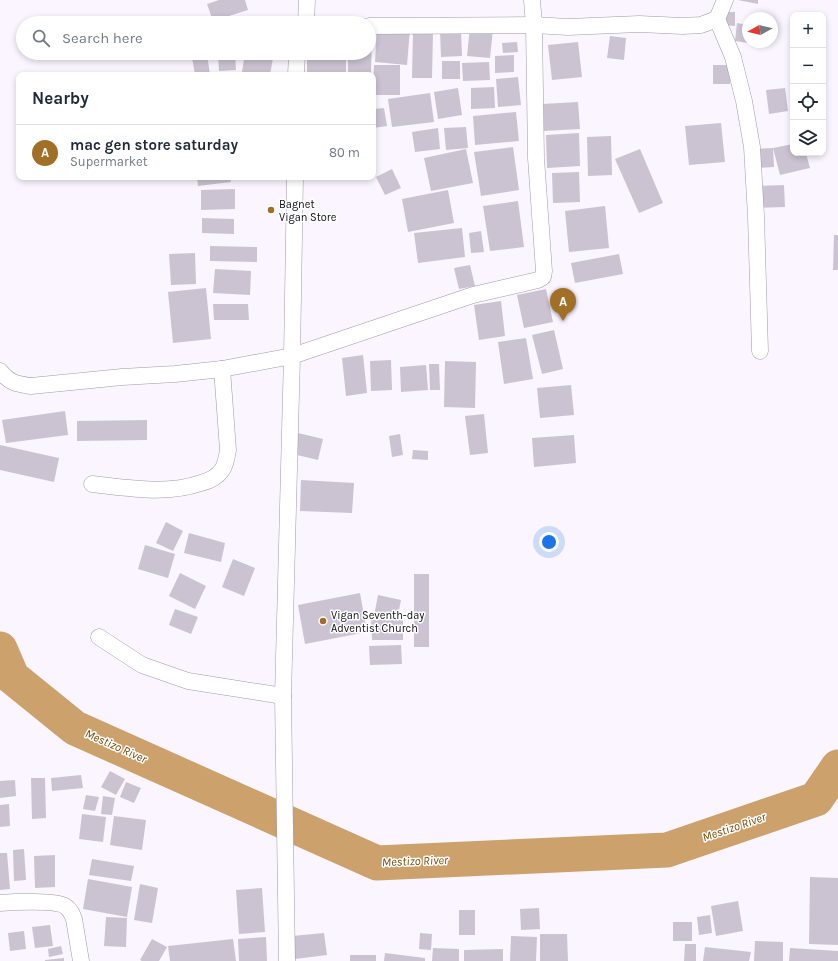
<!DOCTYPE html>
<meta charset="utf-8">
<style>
:root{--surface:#fff;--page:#f2f2f3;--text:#1f2937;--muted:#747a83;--line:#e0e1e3;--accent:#a26f26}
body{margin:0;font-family:Karla,sans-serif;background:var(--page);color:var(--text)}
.controls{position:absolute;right:12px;top:12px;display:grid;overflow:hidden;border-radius:8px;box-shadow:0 2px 6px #0003}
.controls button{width:36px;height:36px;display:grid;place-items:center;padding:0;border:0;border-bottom:1px solid var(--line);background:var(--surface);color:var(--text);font:20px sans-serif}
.compass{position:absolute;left:742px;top:12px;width:36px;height:36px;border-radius:50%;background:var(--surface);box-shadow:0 2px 6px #0003;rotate:262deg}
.you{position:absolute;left:549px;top:542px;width:14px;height:14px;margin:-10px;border:3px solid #fff;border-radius:50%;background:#1a73e8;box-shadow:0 0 0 6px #1a73e833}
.badge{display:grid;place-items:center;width:26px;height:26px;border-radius:50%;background:var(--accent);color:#fff;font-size:13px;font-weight:700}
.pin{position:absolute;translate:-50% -33px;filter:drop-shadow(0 1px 2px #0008)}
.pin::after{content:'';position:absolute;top:21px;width:14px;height:12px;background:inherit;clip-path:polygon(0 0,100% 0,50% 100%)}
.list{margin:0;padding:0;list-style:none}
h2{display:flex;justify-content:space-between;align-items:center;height:52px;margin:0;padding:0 16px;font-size:17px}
h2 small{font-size:13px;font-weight:400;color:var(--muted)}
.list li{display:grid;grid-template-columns:26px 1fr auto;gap:12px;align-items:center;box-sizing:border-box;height:56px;padding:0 16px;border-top:1px solid var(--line)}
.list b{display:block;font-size:15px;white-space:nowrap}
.list p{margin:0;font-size:13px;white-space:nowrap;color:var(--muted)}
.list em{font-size:13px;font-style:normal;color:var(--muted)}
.icon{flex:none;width:22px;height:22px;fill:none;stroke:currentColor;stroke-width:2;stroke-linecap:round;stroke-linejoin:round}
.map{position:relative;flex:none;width:838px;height:961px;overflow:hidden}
.search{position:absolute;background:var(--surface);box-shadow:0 2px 6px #0003;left:16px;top:16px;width:360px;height:44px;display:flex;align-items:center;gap:10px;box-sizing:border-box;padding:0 14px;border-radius:22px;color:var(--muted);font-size:15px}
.panel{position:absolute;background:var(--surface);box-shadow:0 2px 6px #0003;left:16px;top:72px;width:360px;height:108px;border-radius:8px}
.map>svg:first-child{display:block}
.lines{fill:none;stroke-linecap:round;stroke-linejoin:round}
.river{stroke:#cda16c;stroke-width:35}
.building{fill:#cbc3d2}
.street-casing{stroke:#a199a8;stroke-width:17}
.street{stroke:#fff;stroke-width:16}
.poi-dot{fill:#a26f26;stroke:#fff;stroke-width:1.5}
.labels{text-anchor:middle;stroke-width:3;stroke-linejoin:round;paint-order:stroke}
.poi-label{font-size:11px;fill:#0e0b10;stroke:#fff;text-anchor:start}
.water-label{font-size:12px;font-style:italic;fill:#6f4600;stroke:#fff}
</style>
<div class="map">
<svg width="838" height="961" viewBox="0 0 838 961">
<rect width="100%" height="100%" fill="#faf5fe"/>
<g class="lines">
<path class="river" d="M0,649L12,677L75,728L377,863L667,850L816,799L838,767"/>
</g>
<g class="building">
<path d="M219,0H245L248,10L213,21L207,4Z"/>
<path d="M738,0H758V4Z"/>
<path d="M724,12H735V26L723,25Z"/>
<path d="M282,16L283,23H245L244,18Z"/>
<path d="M737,23L748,25V43L735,41Z"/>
<path d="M377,26L410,29L407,65L375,62Z"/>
<path d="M470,27L493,29L490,58L467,56Z"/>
<path d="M461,30L462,56L441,57L440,31Z"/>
<path d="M369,31H372L371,75H348V53H369Z"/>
<path d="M413,31L433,32L432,78H412Z"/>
<path d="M610,36L626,38L624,60L607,58Z"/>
<path d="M517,42L518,52L503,53L502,43Z"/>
<path d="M578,42L582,77L552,80L548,45Z"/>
<path d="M235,53L236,70L219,71L218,54Z"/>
<path d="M245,53L273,58L270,75L242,72Z"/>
<rect x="307" y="53" width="39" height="22"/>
<path d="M207,54L210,75H195L192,57Z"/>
<path d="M514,55V72L495,73V56Z"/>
<rect x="442" y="61" width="18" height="18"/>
<path d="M489,62L490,80L463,81L462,63Z"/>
<path d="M374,65H400V95H373Z"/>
<path d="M713,65H731L730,84H713Z"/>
<path d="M518,77L521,105L498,107L496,79Z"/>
<path d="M494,87L495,108L471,109V88Z"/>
<path d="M458,88L462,115L438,119L434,92Z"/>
<path d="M785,88L788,111L769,114L766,90Z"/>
<path d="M430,93L434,122L392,127L388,99Z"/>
<path d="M578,102L580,129L544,131L542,104Z"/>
<path d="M384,108L387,126L373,128V109Z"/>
<path d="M516,112L519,141L475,145L473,116Z"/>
<path d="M721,123L725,162L689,165L685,126Z"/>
<path d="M466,127L468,148L446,150L444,128Z"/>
<path d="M438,128L440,149L415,152L412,132Z"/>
<path d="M579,133L580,166L547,168L546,135Z"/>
<path d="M611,136L612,175L588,176L587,137Z"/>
<path d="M793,144V153H806L810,168L780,175L773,148Z"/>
<path d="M513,147L519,190L481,196L474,152Z"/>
<path d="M773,148L774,167L756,168L755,149Z"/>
<path d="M466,149L473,183L431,191L424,158Z"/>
<path d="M640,149L663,203L639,213L615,159Z"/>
<path d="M392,169L401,188L385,195L376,177Z"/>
<path d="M579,172L580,202L553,203L552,173Z"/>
<path d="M197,177H230L231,182L198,186Z"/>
<path d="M784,185L785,207L758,208L757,186Z"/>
<path d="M235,189V209L201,210V190Z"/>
<path d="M448,190L454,223L408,232L402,199Z"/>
<path d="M518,201L524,247L490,251L483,206Z"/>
<path d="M605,206L609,248L569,252L565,211Z"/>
<path d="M202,218L234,219V234L202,233Z"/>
<path d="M462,228L465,257L418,263L414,233Z"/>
<path d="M481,231L484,252L471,253L469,233Z"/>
<path d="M834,235H838V270H833Z"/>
<path d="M210,246L257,247V262L210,261Z"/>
<path d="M195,253L196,284L171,285L169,254Z"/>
<path d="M619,254L623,274L575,283L571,263Z"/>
<path d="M470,265L475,286L459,289L454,268Z"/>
<path d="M215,269L251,271L250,295L213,293Z"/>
<path d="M206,288L211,339L173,343L168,292Z"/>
<path d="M546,289L553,322L524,328L517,295Z"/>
<path d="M501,301L505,336L479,340L474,305Z"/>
<path d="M213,304H248L249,320H214Z"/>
<path d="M554,330L563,369L542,374L532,335Z"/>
<path d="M526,338L533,379L504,384L498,342Z"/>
<path d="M363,355L367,393L346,396L342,358Z"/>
<path d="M391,360L392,390L371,391L370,361Z"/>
<path d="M445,361L476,362L475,408L444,407Z"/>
<path d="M429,364H439L440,390H430Z"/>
<path d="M426,365L428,390L401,392L400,367Z"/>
<path d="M571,385L574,415L540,418L537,388Z"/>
<path d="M65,411L68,435L6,443L2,420Z"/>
<path d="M484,414L488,453L470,455L465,416Z"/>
<path d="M147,420V440L77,441V421Z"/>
<path d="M298,433L323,439L318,460L293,454Z"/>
<path d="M400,434L403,455L392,457L389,436Z"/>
<path d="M574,435L576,463L534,467L532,438Z"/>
<path d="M0,445L59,458L54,482L0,470Z"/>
<path d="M413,450L428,451V460L412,459Z"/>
<path d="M301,480L354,483L352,513L300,511Z"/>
<path d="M166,522L183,531L173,551L156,543Z"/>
<path d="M189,533L225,543L221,562L184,553Z"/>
<path d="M145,545L175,554L168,578L138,569Z"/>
<path d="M233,559L255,568L244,596L222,587Z"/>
<path d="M180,573L206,586L195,609L169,596Z"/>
<rect x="414" y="574" width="15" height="73"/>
<path d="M360,593L367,632L305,644L298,605Z"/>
<path d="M378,595L401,600L397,620H403V640H372L371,620H397L374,616Z"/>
<path d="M175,609L198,617L191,634L169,625Z"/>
<path d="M401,645L402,664L370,665L369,646Z"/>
<path d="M110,771L125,779L116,795L101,787Z"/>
<path d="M81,775L83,788L52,791L51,778Z"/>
<path d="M31,778H45L46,818L32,819Z"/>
<path d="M15,780L16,796L0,798V781Z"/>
<path d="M126,782L141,788L134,803L120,797Z"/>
<path d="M86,795L99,797L95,811L83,809Z"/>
<path d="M103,796L115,798L112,815L101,814Z"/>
<path d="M9,804L10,826L0,827V805Z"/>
<path d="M82,814L106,817L103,842L79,839Z"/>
<path d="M114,816L146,820L142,850L110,845Z"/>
<path d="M24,849L26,880L14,881L13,850Z"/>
<path d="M0,853H7L10,889L0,890Z"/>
<path d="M55,855V887L35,888L34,856Z"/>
<path d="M92,859L134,866L131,881L89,875Z"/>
<path d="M810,877L838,878V945L809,944Z"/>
<path d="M88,879L132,887L127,917L83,909Z"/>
<path d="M140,884L158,888L152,923L134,920Z"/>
<path d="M262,888L265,932L239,934L236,890Z"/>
<path d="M738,901L743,931L716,936L711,906Z"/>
<path d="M539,908L540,929L521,930L520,909Z"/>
<rect x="459" y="910" width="16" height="25"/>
<path d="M710,915L712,933L699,935L697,917Z"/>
<path d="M106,917L127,918L126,947L104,946Z"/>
<rect x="673" y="922" width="19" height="19"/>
<path d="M50,925L53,946L35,948L32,927Z"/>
<path d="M24,931L26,949L10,951L8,933Z"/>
<path d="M324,933L327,955L295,959L292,936Z"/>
<path d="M420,933L432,934L431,950L419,949Z"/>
<path d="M540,934H567L568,961H540Z"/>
<path d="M511,936L537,937L536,961H510Z"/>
<path d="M266,937L267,961H239L238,939Z"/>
<path d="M152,939L167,947L159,961H142L140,960Z"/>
<path d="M233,939L236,961H170L168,946Z"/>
<path d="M755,941L783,942V961H754Z"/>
<path d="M685,944H696V961H684Z"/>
<path d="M61,946L63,954L49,957L48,949Z"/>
<path d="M705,947L751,952L749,961H703Z"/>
<path d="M433,948L459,949V961H432Z"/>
<path d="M790,948L838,951V961H789Z"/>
<path d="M503,949V961H464V950Z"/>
<path d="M385,953L425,958V961H384Z"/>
<rect x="350" y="955" width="26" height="6"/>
<path d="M64,958V961H45V960Z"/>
</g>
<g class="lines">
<defs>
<g id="street">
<path d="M717,19L733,57L744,101L752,147L756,216L760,351"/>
<path d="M306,23L307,0"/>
<path d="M369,26L534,25L568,27L639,24L683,26L701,25L717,19L725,0"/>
<path d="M296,75L297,53"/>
<path d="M0,371C10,383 16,384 31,386L122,377L175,374L222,369L292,356L473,295L538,280L543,277L544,271L536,158L534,25L532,0"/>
<path d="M92,484C129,488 166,495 201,483C209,481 217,477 222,470C226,464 227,457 228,450L222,369"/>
<path d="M99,637L142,665L188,681L283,696"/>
<path d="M0,903C13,902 56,900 65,906C70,909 72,914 74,919L81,961"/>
<path d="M287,961L283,696L292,356L295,177"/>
</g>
</defs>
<use href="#street" class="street-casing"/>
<use href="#street" class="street"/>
</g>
<g class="poi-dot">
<circle cx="271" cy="210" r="4"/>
<circle cx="323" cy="621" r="4"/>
</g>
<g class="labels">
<g class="poi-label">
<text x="279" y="208">Bagnet<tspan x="279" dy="13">Vigan Store</tspan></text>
<text x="331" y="619">Vigan Seventh-day<tspan x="331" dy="13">Adventist Church</tspan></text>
</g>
<g class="water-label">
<text transform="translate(116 746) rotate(24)" y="4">Mestizo River</text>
<text transform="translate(734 827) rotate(-19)" y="4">Mestizo River</text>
<text transform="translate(415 861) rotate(-2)" y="4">Mestizo River</text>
</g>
</g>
</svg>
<div class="controls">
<button>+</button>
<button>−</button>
<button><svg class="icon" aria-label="locate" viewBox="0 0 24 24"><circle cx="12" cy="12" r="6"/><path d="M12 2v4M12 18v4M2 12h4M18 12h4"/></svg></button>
<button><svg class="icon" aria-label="layers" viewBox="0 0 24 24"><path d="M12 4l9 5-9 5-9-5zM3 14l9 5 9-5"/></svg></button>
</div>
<svg class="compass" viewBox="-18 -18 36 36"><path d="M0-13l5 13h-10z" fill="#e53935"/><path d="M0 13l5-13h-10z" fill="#747a83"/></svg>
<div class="you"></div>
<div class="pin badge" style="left:563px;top:321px">A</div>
<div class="search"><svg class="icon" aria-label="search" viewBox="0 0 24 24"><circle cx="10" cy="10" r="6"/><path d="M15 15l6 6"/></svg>Search here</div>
<section class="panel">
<h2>Nearby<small></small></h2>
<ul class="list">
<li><span class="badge">A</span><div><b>mac gen store saturday</b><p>Supermarket</p></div><em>80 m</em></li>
</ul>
</section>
</div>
